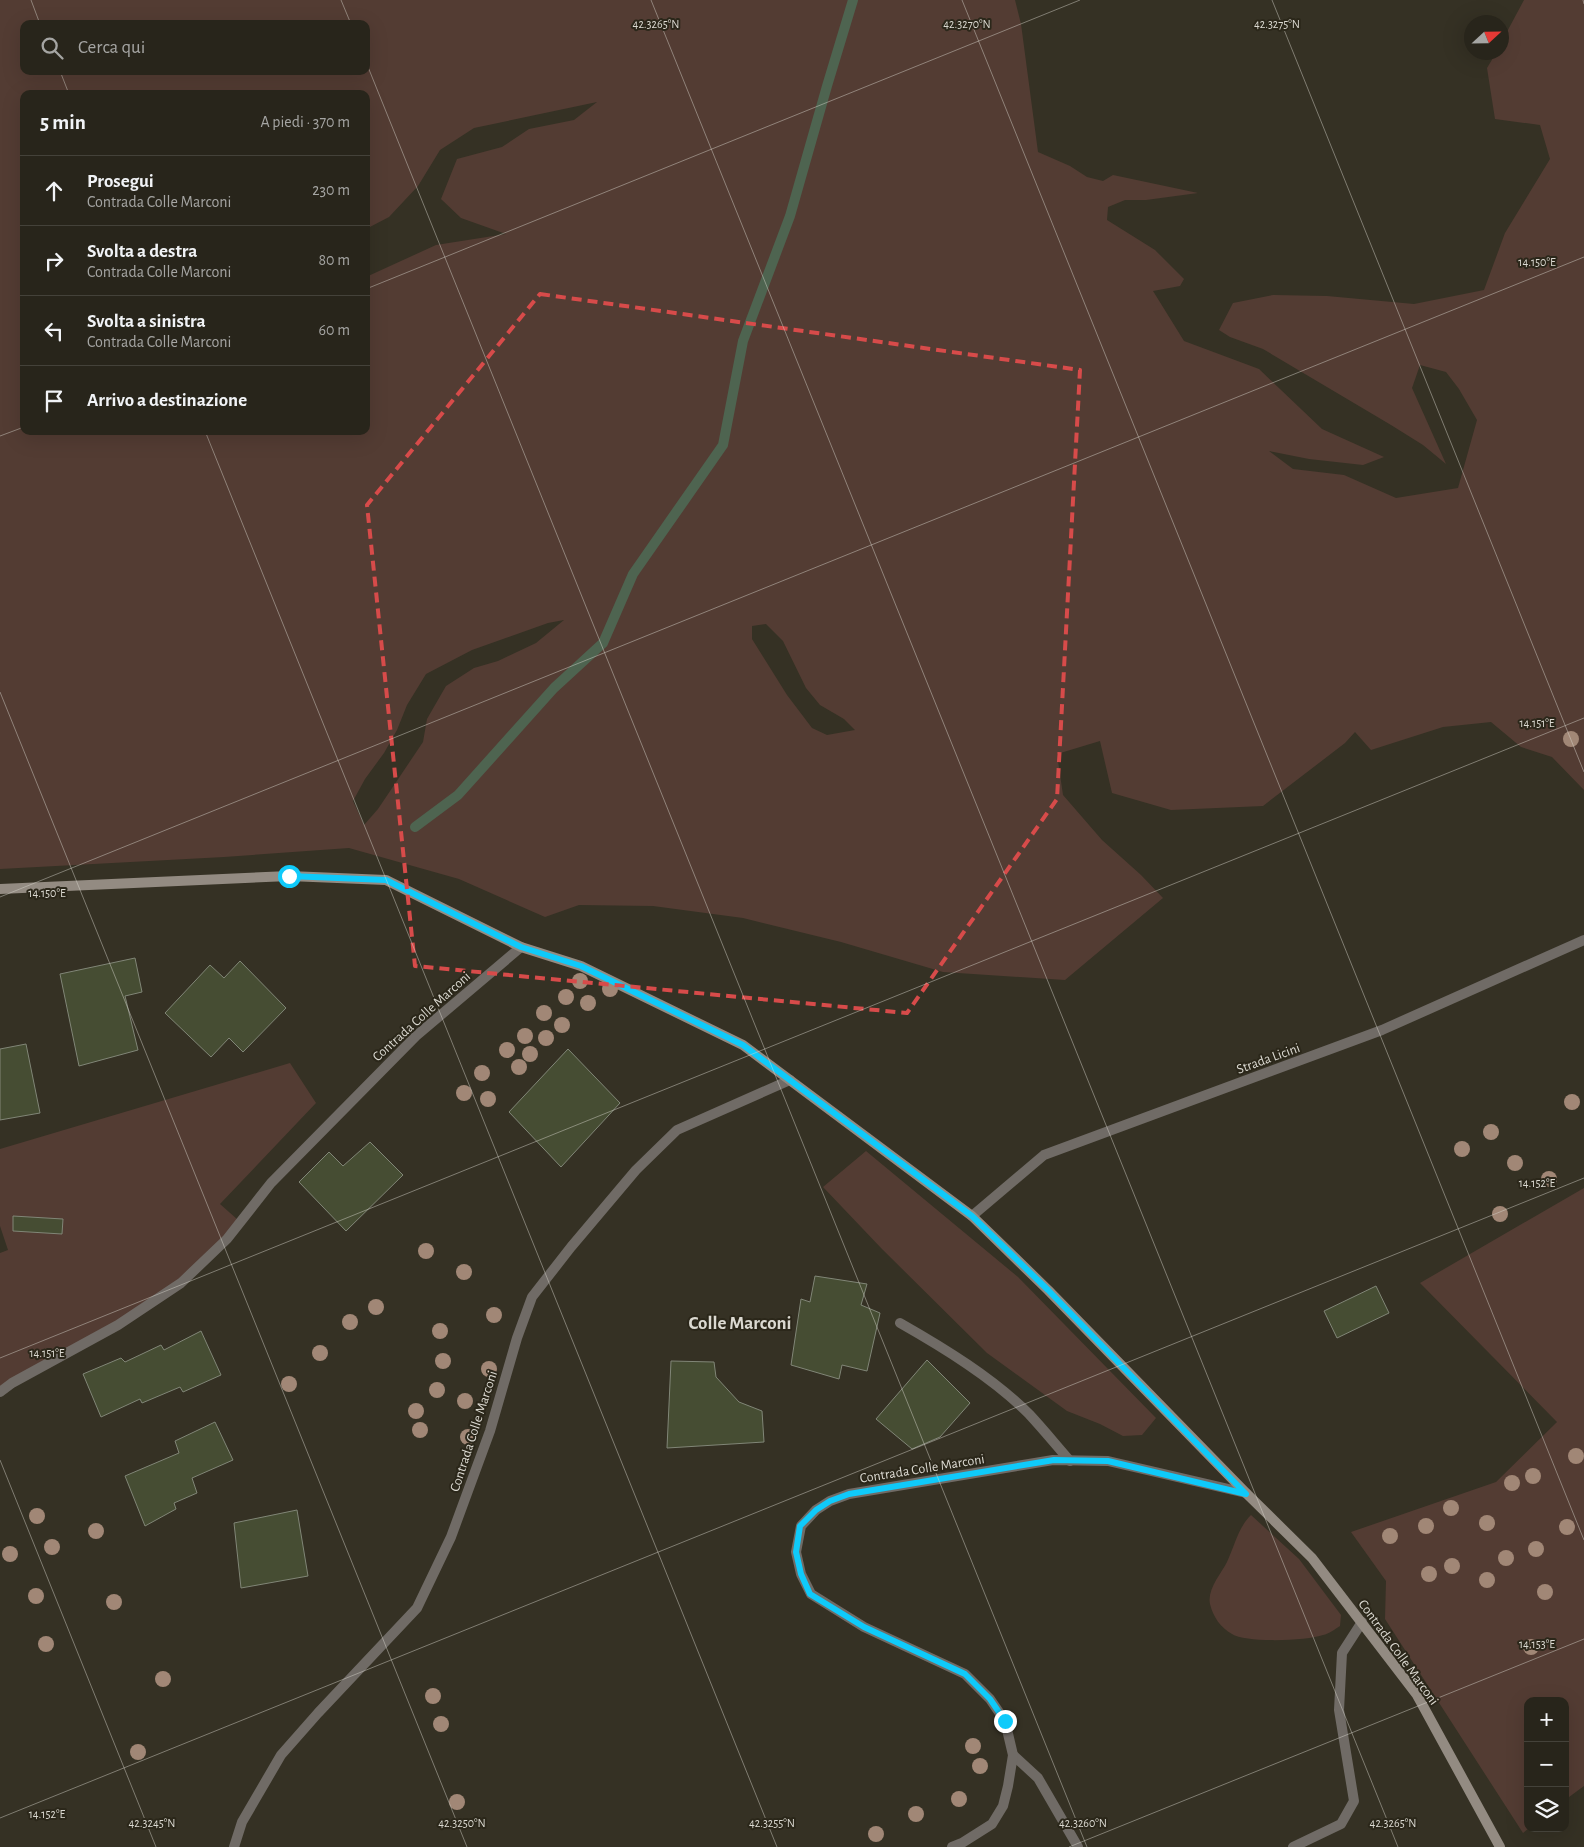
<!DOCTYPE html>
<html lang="it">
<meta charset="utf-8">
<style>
:root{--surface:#28251b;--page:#343128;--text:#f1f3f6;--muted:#a5a5a3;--line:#44423a}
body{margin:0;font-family:"Alegreya Sans",sans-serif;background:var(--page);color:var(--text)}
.controls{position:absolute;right:15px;bottom:15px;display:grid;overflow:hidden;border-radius:10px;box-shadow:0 5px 20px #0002}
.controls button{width:45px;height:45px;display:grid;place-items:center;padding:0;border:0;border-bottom:1px solid var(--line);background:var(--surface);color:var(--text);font:25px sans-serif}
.compass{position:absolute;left:1464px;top:15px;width:45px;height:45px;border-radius:50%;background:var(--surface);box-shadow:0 5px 20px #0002;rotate:68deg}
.stop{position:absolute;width:15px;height:15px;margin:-11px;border:4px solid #0fcafa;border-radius:50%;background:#fff}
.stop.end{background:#0fcafa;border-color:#fff;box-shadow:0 1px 5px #0008}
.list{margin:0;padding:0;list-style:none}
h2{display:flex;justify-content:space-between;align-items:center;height:65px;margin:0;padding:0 20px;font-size:21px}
h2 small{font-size:16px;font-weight:400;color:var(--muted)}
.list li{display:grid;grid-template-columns:32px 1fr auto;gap:15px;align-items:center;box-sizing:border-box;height:70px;padding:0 20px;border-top:1px solid var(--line)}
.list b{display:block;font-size:19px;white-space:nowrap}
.list p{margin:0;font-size:16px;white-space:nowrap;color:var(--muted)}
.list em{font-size:16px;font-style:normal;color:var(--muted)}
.icon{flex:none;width:28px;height:28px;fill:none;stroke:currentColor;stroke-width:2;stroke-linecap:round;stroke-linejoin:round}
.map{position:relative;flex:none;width:1584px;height:1847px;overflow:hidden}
.search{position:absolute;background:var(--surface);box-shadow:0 5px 20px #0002;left:20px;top:20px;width:350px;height:55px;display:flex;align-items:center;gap:12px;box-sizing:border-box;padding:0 18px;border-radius:10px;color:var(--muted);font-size:19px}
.panel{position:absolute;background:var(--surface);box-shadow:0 5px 20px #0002;left:20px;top:90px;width:350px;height:345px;border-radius:10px}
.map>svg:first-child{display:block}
.green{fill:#533c33;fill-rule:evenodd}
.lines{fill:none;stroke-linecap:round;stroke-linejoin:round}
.stream{stroke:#4e6450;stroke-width:10}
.building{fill:#464d33;stroke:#818677}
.lane{stroke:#706b66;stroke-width:10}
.street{stroke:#706b66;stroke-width:10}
.secondary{stroke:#938b82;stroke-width:10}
.tree{fill:#a18776}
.route{stroke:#0fcafa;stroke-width:6}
.marked{fill:none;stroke:#d74b4a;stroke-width:4;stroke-dasharray:10 6;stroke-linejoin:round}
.ticks{fill:none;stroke:#dbd9d1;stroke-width:1;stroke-opacity:0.45}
.labels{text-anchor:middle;stroke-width:4;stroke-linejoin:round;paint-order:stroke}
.street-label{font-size:14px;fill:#dbd9d1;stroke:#2b271a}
.district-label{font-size:19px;font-weight:bold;fill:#dbd9d1;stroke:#2b271a}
.ticks-label{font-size:12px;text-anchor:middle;fill:#dbd9d1;stroke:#2b271a;stroke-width:4;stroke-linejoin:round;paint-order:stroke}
</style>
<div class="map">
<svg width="1584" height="1847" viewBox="0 0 1584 1847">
<rect width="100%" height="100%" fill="#353124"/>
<g class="green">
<path d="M0,0H1015L1021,24L1038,152L1070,166L1087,177L1103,181L1113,175L1198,193L1146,200H1125L1108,207L1107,220L1155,250L1184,279L1180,286L1153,291L1184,341L1259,369L1322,429L1384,457L1363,465L1309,459L1269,451L1293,469L1344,475L1396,498L1458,488L1477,420L1459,389L1446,372L1420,365L1412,388L1446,464L1423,445L1391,425L1263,349L1230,337L1219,330L1233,303L1273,295L1327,296L1414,304L1484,290L1505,233L1550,159L1540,125L1495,119L1487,68L1496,53L1502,52V41L1524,0H1584V790L1552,757L1521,747L1491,722L1443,727L1371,750L1355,732L1345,743L1263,806L1171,810L1112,793L1100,741L1057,754L1063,795L1102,840L1141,875L1163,898L1065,980L943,972L841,942L743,918L653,906L579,905L545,917L459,879L349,848L224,857L0,869ZM24,24H366V71H24ZM24,94H366V229L389,217L418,186L440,150L474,128L597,102L574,120L529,129L502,147L457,159L441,199L461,218L506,234L436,245L366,277V431H24ZM564,620L536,643L498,661L474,668L446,686L427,719L423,742L378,809L364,825L353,801L365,779L384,753L397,730L407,705L426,674L472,650L548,623ZM766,624L783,641L806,688L820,705L844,719L855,730L827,735L812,728L787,695L752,639V626Z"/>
<path d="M290,1063L316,1103L220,1204L238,1220L209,1254L178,1282L143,1306L0,1388V1253L8,1250L0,1226V1149Z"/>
<path d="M866,1151L1018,1277L1156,1418L1142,1435L1123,1436L1100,1424L1067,1411L987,1353L882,1249L823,1187Z"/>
<path d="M1584,1188V1786L1565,1800V1701H1528V1828H1529L1523,1833L1385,1619L1386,1581L1351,1532L1496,1482L1557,1422L1420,1283Z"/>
<path d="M1251,1515L1299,1559L1341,1615L1340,1626C1335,1629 1329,1634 1323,1635C1307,1641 1246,1643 1232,1634C1221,1628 1213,1617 1210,1604C1207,1589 1221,1574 1227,1562C1235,1545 1238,1528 1251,1515Z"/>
</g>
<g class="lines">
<path class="stream" d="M415,827L458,795L554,688L603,643L633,574L723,445L743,341L790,216L827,86L853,0"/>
</g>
<g class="building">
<path d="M135,958L142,992L125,996L138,1050L79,1066L60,974Z"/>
<path d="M240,961L286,1008L243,1052L229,1038L211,1057L165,1013L210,965L224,978Z"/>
<path d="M26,1044L40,1113L0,1120V1049Z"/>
<path d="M568,1049L620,1103L561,1167L509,1112Z"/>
<path d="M370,1142L403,1175L346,1231L299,1182L329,1152L343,1166Z"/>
<path d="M13,1216L63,1219L62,1234L13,1231Z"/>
<path d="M815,1276L867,1284L861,1305L880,1313L867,1371L842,1365L839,1379L791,1365L801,1299L810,1302Z"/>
<path d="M1376,1286L1389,1313L1337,1338L1324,1311Z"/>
<path d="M201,1331L221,1375L183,1392L180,1387L142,1403L140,1399L101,1417L83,1374L121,1358L125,1362L161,1345L164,1350Z"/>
<path d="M927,1360L970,1403L940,1437L912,1449L876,1419Z"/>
<path d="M671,1361L714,1362L716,1377L739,1402L762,1411L764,1442L667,1448Z"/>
<path d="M215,1422L233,1460L192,1478L197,1493L174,1503L176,1509L145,1526L125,1476L179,1453L175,1441Z"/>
<path d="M297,1510L308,1576L241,1588L234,1523Z"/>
</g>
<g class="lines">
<g class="lane">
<path d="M900,1323C944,1348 993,1378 1029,1414C1043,1429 1056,1445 1070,1461"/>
<path d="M1013,1755L1038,1778L1078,1847"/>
<path d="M1293,1847L1341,1824L1354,1801L1339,1710L1342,1653L1362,1622"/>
</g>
<g class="street">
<path d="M972,1216L1044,1155L1382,1030L1584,940"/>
<path d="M0,1392L12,1383L118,1325L181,1283L227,1239L271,1183L416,1036L521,947"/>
<path d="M234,1847L242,1822L281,1755L318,1713L417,1608L451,1537L490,1431L517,1338L532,1297L571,1247L636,1170L677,1130L790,1080"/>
<path d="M952,1847L962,1843L992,1824L1003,1806L1008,1786L1013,1755L1005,1721L990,1699L965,1674L864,1627L811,1594L801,1574L796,1552L801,1526L816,1510L830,1501L849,1494L1053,1460L1108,1461L1246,1493"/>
</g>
<path class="secondary" d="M0,889L289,876L386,880L521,947L581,966L743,1045L972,1216L1048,1290L1246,1493L1312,1558L1417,1695L1500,1847"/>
</g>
<g class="tree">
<circle cx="1571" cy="739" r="8"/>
<circle cx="580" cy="981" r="8"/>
<circle cx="610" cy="989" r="8"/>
<circle cx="566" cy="997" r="8"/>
<circle cx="588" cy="1003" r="8"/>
<circle cx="544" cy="1013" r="8"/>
<circle cx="562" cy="1025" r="8"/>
<circle cx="525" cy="1036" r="8"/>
<circle cx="546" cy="1038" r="8"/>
<circle cx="507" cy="1050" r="8"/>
<circle cx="530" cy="1054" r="8"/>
<circle cx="519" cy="1067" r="8"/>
<circle cx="482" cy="1073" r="8"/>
<circle cx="464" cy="1093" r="8"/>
<circle cx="488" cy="1099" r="8"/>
<circle cx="1572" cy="1102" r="8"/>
<circle cx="1491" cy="1132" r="8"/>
<circle cx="1462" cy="1149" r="8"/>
<circle cx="1515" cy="1163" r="8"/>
<circle cx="1549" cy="1179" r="8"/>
<circle cx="1500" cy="1214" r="8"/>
<circle cx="426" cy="1251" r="8"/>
<circle cx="464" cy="1272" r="8"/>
<circle cx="376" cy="1307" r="8"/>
<circle cx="494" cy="1315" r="8"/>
<circle cx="350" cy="1322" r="8"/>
<circle cx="440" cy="1331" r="8"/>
<circle cx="320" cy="1353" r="8"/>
<circle cx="443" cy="1361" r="8"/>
<circle cx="489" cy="1369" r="8"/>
<circle cx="289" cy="1384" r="8"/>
<circle cx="437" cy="1390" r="8"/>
<circle cx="465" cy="1401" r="8"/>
<circle cx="416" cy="1411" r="8"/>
<circle cx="420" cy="1430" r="8"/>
<circle cx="468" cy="1437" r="8"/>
<circle cx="1576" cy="1456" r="8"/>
<circle cx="1533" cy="1476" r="8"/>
<circle cx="1512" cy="1483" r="8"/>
<circle cx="1451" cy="1508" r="8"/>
<circle cx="37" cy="1516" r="8"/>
<circle cx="1487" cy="1523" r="8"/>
<circle cx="1426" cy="1526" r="8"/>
<circle cx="1567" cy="1527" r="8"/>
<circle cx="96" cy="1531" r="8"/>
<circle cx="1390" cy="1536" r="8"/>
<circle cx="52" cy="1547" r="8"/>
<circle cx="1536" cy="1549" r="8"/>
<circle cx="10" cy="1554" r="8"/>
<circle cx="1506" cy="1558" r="8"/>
<circle cx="1452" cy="1566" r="8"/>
<circle cx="1429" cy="1574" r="8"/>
<circle cx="1487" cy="1580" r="8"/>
<circle cx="1545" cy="1592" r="8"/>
<circle cx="36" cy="1596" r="8"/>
<circle cx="114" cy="1602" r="8"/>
<circle cx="46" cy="1644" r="8"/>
<circle cx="1531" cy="1647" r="8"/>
<circle cx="163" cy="1679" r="8"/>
<circle cx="433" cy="1696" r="8"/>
<circle cx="441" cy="1724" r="8"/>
<circle cx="973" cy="1746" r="8"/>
<circle cx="138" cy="1752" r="8"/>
<circle cx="980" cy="1766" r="8"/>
<circle cx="959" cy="1799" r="8"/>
<circle cx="457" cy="1802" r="8"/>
<circle cx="916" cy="1814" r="8"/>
<circle cx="876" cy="1834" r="8"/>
</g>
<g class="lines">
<path class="route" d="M289,876L386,880L521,947L581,966L743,1045L972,1216L1048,1290L1246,1494L1108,1461L1054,1460L849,1494L830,1501L816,1510L800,1526L796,1552L801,1574L810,1594L864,1627L965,1674L990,1699L1005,1721"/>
</g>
<path class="marked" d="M540,294L1080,370L1057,799L907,1013L415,966L367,505Z"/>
<path class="ticks" d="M31,0L40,24M341,0L351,24M651,0L1398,1847M962,0L1584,1540M1272,0L1584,772M1583,0L1584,4M366,62L1087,1847M60,71L69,94M366,289L1080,0M205,431L777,1847M0,436L24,427M0,692L467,1847M0,897L1584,257M0,1358L1584,718M0,1460L156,1847M0,1818L1584,1178M1069,1847L1584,1639"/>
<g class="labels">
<g class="street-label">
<text transform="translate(421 1016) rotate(-42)" y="5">Contrada Colle Marconi</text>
<text transform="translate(1268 1058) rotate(-20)" y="5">Strada Licini</text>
<text transform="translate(473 1431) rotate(-72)" y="5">Contrada Colle Marconi</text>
<text transform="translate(922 1468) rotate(-9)" y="5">Contrada Colle Marconi</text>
<text transform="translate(1399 1652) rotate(54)" y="5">Contrada Colle Marconi</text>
</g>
<g class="district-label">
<text x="740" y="1329">Colle Marconi</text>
</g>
</g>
<g class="ticks-label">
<text x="656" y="28">42.3265°N</text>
<text x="967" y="28">42.3270°N</text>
<text x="1277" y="28">42.3275°N</text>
<text x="1537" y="266">14.150°E</text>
<text x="1537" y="727">14.151°E</text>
<text x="47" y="897">14.150°E</text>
<text x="1537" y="1187">14.152°E</text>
<text x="47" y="1357">14.151°E</text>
<text x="1537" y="1648">14.153°E</text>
<text x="47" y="1818">14.152°E</text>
<text x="152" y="1827">42.3245°N</text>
<text x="462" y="1827">42.3250°N</text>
<text x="772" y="1827">42.3255°N</text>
<text x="1083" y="1827">42.3260°N</text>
<text x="1393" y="1827">42.3265°N</text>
</g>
</svg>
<div class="controls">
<button>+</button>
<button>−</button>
<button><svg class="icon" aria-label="layers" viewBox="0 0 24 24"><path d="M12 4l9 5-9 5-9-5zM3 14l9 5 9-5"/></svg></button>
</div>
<svg class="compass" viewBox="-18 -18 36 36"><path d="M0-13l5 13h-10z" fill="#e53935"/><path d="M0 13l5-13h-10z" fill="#a5a5a3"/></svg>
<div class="stop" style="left:289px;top:876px"></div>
<div class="stop end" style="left:1005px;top:1721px"></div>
<div class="search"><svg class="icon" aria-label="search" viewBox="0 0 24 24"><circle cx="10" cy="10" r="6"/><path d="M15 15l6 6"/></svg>Cerca qui</div>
<section class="panel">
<h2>5 min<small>A piedi · 370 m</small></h2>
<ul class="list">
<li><svg class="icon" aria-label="ahead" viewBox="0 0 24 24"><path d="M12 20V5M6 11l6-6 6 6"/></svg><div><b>Prosegui</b><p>Contrada Colle Marconi</p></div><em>230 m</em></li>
<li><svg class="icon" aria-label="right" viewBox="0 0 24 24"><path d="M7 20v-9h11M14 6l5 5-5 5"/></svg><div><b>Svolta a destra</b><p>Contrada Colle Marconi</p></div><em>80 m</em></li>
<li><svg class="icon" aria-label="left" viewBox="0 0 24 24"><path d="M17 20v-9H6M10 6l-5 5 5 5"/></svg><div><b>Svolta a sinistra</b><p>Contrada Colle Marconi</p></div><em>60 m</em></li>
<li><svg class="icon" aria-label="arrive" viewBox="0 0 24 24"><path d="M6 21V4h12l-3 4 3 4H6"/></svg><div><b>Arrivo a destinazione</b></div></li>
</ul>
</section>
</div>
